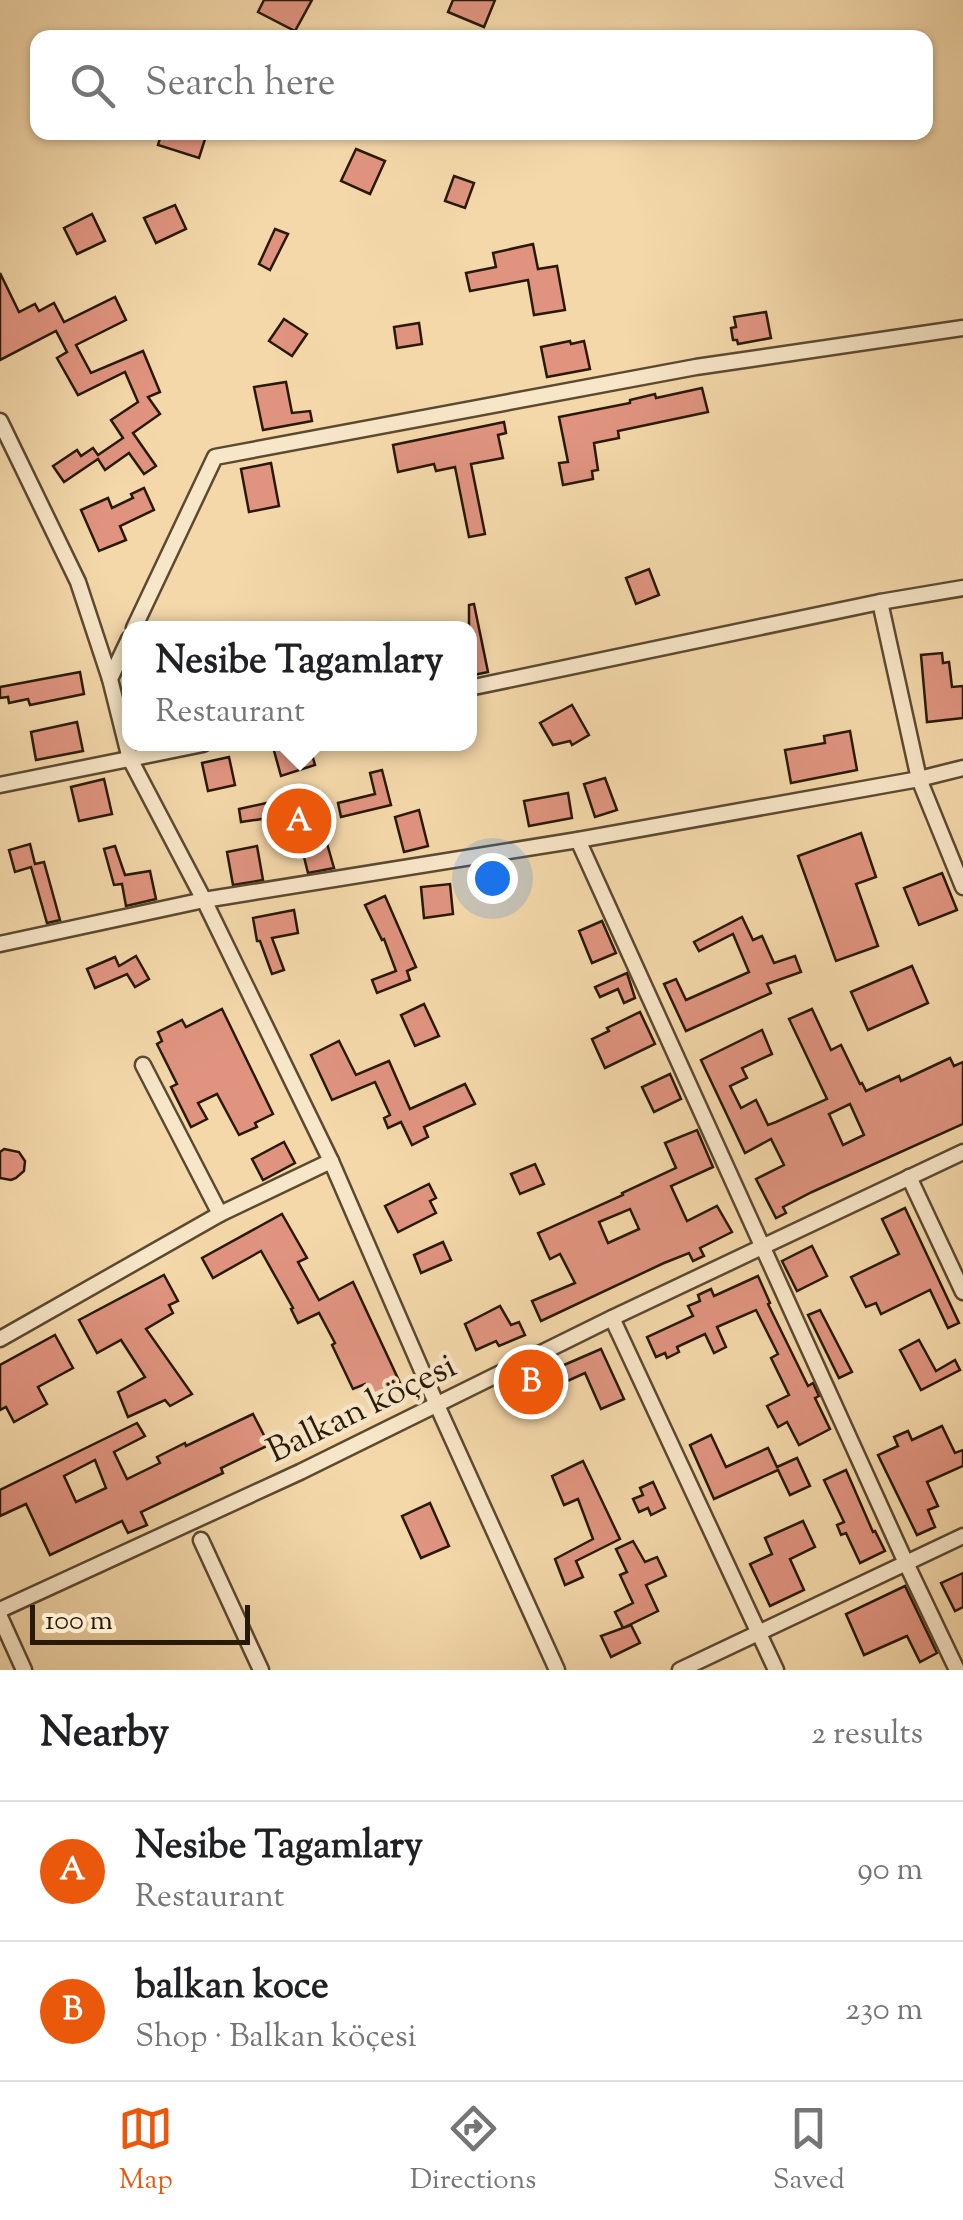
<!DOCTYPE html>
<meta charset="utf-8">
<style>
:root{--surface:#fff;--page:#f6f6f6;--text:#202124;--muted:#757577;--line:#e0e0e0;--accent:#ea580c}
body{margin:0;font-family:"Sorts Mill Goudy",serif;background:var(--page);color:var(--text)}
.scale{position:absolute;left:30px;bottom:25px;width:220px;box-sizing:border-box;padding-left:10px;border:5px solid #281908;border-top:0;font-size:28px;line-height:35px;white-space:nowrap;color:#281908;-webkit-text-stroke:8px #f8e6c8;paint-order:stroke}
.you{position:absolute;left:492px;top:878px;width:35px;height:35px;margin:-25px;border:8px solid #fff;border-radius:50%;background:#1a73e8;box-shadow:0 0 0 15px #1a73e833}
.badge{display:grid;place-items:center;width:65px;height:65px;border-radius:50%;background:var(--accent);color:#fff;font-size:32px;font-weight:700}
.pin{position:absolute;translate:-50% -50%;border:5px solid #fff;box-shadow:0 2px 10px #0006}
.popup{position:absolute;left:122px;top:621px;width:355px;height:130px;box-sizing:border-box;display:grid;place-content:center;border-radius:20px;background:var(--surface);filter:drop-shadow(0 2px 8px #0005);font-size:32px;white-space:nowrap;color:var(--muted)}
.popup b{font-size:38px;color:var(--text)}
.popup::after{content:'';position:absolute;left:50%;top:100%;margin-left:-20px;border:20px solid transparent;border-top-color:var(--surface)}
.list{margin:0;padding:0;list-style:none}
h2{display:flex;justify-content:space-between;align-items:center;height:130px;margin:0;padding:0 40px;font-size:42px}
h2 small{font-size:32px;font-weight:400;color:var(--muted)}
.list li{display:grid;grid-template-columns:65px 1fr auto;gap:30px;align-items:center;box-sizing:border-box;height:140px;padding:0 40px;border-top:2px solid var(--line)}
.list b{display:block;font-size:38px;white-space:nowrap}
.list p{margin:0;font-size:32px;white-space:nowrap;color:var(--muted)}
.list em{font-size:32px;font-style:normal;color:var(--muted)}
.icon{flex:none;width:55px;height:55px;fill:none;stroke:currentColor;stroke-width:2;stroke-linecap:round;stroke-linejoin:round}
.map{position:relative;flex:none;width:963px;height:1670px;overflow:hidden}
.search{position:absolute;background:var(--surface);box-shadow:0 2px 8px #0004;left:30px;right:30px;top:30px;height:110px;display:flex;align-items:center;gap:25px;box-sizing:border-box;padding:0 35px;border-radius:20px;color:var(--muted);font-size:38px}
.sheet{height:410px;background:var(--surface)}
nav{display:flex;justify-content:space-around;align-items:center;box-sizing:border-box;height:140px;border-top:2px solid var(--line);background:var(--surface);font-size:28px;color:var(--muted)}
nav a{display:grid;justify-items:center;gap:5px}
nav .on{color:var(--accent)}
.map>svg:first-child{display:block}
.building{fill:#e09480;stroke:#281908;stroke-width:2.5;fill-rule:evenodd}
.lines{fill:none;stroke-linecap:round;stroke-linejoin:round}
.minor-casing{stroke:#5b4930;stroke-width:19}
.minor{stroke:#f8e6c8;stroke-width:14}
.labels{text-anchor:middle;stroke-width:9;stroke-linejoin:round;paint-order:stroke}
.street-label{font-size:35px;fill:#281908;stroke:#f8e6c8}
</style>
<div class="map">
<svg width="963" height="1670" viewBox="0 0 963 1670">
<rect width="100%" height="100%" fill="#f4d8aa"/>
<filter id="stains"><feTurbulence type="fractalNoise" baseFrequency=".002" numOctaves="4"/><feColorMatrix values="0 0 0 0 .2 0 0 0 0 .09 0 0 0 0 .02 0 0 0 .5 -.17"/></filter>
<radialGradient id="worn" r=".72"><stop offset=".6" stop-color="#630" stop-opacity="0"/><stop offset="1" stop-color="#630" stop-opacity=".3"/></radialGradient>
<g class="building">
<path d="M264,0H312L295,31L258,12Z"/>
<path d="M453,0H495L484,27L448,12Z"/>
<path d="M162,132H195L206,136L199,158L158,145Z"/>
<path d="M356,149L385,161L370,194L341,181Z"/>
<path d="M454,176L474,183L465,208L445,201Z"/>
<path d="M175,205L186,229L156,243L144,218Z"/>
<path d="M92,214L105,241L77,254L64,228Z"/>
<path d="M275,229L288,234L270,270L259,264Z"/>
<path d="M533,244L538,269L557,266L565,310L534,315L528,280L470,291L466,273L496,267L493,253Z"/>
<path d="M0,273L19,312L35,304L39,311L54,303L64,322L115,297L126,320L76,345L91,373L143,351L160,392L148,397L160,414L133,433L156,466L144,474L129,453L105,470L98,459L64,482L53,466L77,450L81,456L93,448L98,455L123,438L111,420L138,402L125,372L78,395L57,358L67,352L56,331L0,360Z"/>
<path d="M766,312L771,338L738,344L737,340H733L731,328L736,327L734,317Z"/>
<path d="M284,319L307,334L292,356L269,341Z"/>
<path d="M419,323L422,344L397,348L394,327Z"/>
<path d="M570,341L571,344L584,341L590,369L547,377L541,347Z"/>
<path d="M286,382L292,413L310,411L312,421L263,430L254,387Z"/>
<path d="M702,388L708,412L618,431L619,438L594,443L598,470L592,471L593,479L563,485L559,463L568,462L559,417L630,403V400L655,394L656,398Z"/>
<path d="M504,422L506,433L498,435L503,458L471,464L485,534L469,537L455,467L436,471L434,464L398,472L393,445Z"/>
<path d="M271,463L279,506L249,512L241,469Z"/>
<path d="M144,488L154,510L120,526L126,540L99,551L81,510L108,498L112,508L133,498L131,494Z"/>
<path d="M649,569L659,595L636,604L626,578Z"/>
<path d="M474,604L488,672L469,676V605Z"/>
<path d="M942,653L943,663L949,662L952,687L963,686V718L927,722L921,655Z"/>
<path d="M80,672L84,694L30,705L28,699L9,703L8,697L0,698V687Z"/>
<path d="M572,705L589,735L572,745L570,741L553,745L540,723Z"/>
<path d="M77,722L83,751L36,760L31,732Z"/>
<path d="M850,731L857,770L791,783L785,750L825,743L824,736Z"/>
<path d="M289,744H309L315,765L281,776L273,747Z"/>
<path d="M229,757L235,785L208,791L202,763Z"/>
<path d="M382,770L391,805L341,817L338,803L375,794L370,773Z"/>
<path d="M605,778L617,810L595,817L584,784Z"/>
<path d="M104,779L112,814L79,821L71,787Z"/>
<path d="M568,793L572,818L529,826L524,801Z"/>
<path d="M298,796L301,809L316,805L334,868L308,873L295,821L264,826L262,819L241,822L239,809Z"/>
<path d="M419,810L428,846L404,852L395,817Z"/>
<path d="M861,833L876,877L856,884L878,946L836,961L798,856Z"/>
<path d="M30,844L35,864L44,862L60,920L47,923L31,867L15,872L9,850Z"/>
<path d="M115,846L125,875L150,871L156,899L126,906L122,884L114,885L104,849Z"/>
<path d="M257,846L263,880L233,885L227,852Z"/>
<path d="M942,873L957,910L919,925L904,888Z"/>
<path d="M450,884L453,914L424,918L421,887Z"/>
<path d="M385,896L416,967L407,971L410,980L377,993L372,980L396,971L384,939L382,940L365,905Z"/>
<path d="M294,910L298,933L272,938L284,970L272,974L260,941H257L253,918Z"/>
<path d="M742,917L753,940L762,936L774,963L795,956L801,972L767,984L771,993L686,1031L664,984L676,979L686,1000L749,972L733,934L699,951L694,942Z"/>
<path d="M602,921L616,953L592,963L579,931Z"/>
<path d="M136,956L149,979L135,987L127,974L95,988L87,969L115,957L119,966Z"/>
<path d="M912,966L928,1003L868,1030L851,992Z"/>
<path d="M627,973L635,998L624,1003L618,989L600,997L595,987Z"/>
<path d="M424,1004L439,1036L415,1046L401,1015Z"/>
<path d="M222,1009L273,1114L255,1123L257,1127L239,1135L217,1094L198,1103L207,1119L191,1127L171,1087L177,1084L157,1044L162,1041L158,1032L182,1020L186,1027Z"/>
<path d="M812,1009L831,1050L841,1045L860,1084L862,1083L866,1091L899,1076L901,1081L950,1058L954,1066L963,1062V1124L812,1192L783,1207L786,1213L776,1218L756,1179L784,1165L771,1139L745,1153L701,1060L762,1030L772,1054L742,1068L747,1078L730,1086L741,1108L756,1100L768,1125L776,1122L827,1099L789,1019ZM850,1104L864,1135L843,1145L829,1114Z"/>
<path d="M640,1012L655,1044L605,1068L592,1039L609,1031L607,1028Z"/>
<path d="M339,1041L356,1075L389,1061L410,1109L465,1084L475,1104L424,1127L428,1137L412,1145L401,1122L388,1128L384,1118L390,1115L375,1082L332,1100L311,1055Z"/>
<path d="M670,1074L681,1099L654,1112L642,1087Z"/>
<path d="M697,1130L713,1167L671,1186L687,1221L717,1206L732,1232L700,1248L704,1256L693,1261L689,1253L664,1263L541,1321L532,1301L575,1283L560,1254L550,1259L538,1233L623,1195L622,1193L676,1168L665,1143ZM630,1209L639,1229L608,1243L599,1222Z"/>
<path d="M284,1142L295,1163L263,1180L252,1159Z"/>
<path d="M4,1149L19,1152L25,1161L24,1171L16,1178L11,1180L0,1178V1152Z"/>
<path d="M535,1164L544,1184L520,1194L511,1174Z"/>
<path d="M429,1184L436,1198L430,1201L436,1213L398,1232L385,1206Z"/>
<path d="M905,1208L959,1323L948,1328L930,1290L881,1314L876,1303L866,1307L851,1277L899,1254L882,1219Z"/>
<path d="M282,1214L307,1258L298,1262L319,1300L353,1282L401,1385L372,1399L365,1384L353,1389L332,1345L335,1343L319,1313L298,1323L291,1309L293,1308L261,1251L213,1278L202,1258Z"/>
<path d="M443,1242L451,1260L421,1273L414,1255Z"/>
<path d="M812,1246L827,1276L797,1291L782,1261Z"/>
<path d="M164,1275L178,1301L169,1305L173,1313L146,1329L192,1394L170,1406L165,1400L128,1417L118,1392L145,1377L121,1340L97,1353L79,1320Z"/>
<path d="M758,1276L770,1303L768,1304L808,1386L813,1383L819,1396L815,1398L830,1429L799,1445L787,1422L778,1427L767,1406L789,1395L771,1358L778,1354L756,1310L717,1327L726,1347L714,1353L705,1334L677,1347L679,1352L667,1358L665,1353L656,1357L647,1337L693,1316L688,1306L700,1301L698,1295L711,1289L714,1296Z"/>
<path d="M500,1306L511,1325L519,1322L525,1335L499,1346L496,1341L476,1350L465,1324Z"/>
<path d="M820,1310L852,1372L839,1378L808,1315Z"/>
<path d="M55,1335L73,1368L38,1387L47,1404L14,1422L6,1407L0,1410V1365Z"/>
<path d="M919,1340L936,1371L955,1360L960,1370L921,1390L900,1350Z"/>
<path d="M601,1349L624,1399L601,1409L585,1373L563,1383L557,1368Z"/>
<path d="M253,1414L269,1445L221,1468L223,1473L141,1512L147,1525L128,1533L122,1521L50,1555L26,1504L0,1516V1490L137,1423L145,1436L114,1452L127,1479L160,1463L157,1457L185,1443L186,1446ZM95,1460L106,1488L76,1502L64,1476Z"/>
<path d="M942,1426L955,1453L963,1450V1466L927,1482L938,1506L928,1510L935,1527L917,1535L878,1455L898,1446L894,1437L908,1431L912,1440Z"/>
<path d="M711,1435L726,1467L768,1448L777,1467L797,1458L810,1486L790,1495L778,1470L714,1499L690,1445Z"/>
<path d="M583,1461L620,1539L576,1561L583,1577L565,1585L555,1559L593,1539L578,1499L564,1505L552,1476Z"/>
<path d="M846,1470L873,1532L875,1531L885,1551L860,1563L846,1533L841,1535L837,1525L844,1522L824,1480Z"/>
<path d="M653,1482L665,1508L651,1515L648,1508L639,1512L633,1499L643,1495L640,1488Z"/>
<path d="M430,1503L449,1546L421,1558L402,1516Z"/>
<path d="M803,1521L815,1547L790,1559L804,1590L770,1606L750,1564L772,1554L765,1538Z"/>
<path d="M633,1541L645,1562L657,1557L666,1576L646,1585L658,1611L623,1628L615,1612L633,1603L620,1575L627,1572L616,1549Z"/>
<path d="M963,1573V1607L955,1611L941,1583Z"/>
<path d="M905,1586L937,1653L920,1662L907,1636L864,1655L846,1614Z"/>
<path d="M631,1625L640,1643L611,1657L601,1636Z"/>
</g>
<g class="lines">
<defs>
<g id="minor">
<path d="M0,421L78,582L110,679"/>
<path d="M880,602L919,779L963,887"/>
<path d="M134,628L215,457L696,367L963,328"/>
<path d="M129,639L110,679L130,759L204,900L331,1161"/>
<path d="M469,688L880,602L963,588"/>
<path d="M0,785L203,744"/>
<path d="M578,840L906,1563L957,1670"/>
<path d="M0,944L204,900L578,840L919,779L963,768"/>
<path d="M143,1065L220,1214"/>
<path d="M909,1177L963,1292"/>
<path d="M612,1318L776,1670"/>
<path d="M0,1339L220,1214L331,1161L436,1403L557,1670"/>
<path d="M201,1540L261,1670"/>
<path d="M0,1610L300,1472L612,1318L963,1152"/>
<path d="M0,1617L24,1670"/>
<path d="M680,1670L963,1536"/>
</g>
</defs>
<use href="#minor" class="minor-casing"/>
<use href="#minor" class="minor"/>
</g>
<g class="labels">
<g class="street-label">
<text transform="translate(361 1407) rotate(-26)" y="12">Balkan köçesi</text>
</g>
</g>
<rect width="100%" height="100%" filter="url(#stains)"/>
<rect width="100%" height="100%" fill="url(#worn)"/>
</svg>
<div class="scale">100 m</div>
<div class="you"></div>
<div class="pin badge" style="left:299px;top:821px">A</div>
<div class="popup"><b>Nesibe Tagamlary</b>Restaurant</div>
<div class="pin badge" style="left:531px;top:1382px">B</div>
<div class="search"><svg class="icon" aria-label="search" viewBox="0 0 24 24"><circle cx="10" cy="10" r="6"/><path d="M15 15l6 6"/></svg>Search here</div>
</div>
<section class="sheet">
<h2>Nearby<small>2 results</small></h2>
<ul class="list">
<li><span class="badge">A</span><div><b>Nesibe Tagamlary</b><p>Restaurant</p></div><em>90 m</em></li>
<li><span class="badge">B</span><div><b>balkan koce</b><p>Shop · Balkan köçesi</p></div><em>230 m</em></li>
</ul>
</section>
<nav>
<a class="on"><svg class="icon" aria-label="map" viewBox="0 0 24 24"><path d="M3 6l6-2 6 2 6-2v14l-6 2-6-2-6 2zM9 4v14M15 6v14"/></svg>Map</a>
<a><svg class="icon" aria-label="directions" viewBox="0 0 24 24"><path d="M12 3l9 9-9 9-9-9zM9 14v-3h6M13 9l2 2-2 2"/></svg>Directions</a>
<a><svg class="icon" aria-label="saved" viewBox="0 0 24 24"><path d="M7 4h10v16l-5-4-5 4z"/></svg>Saved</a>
</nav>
